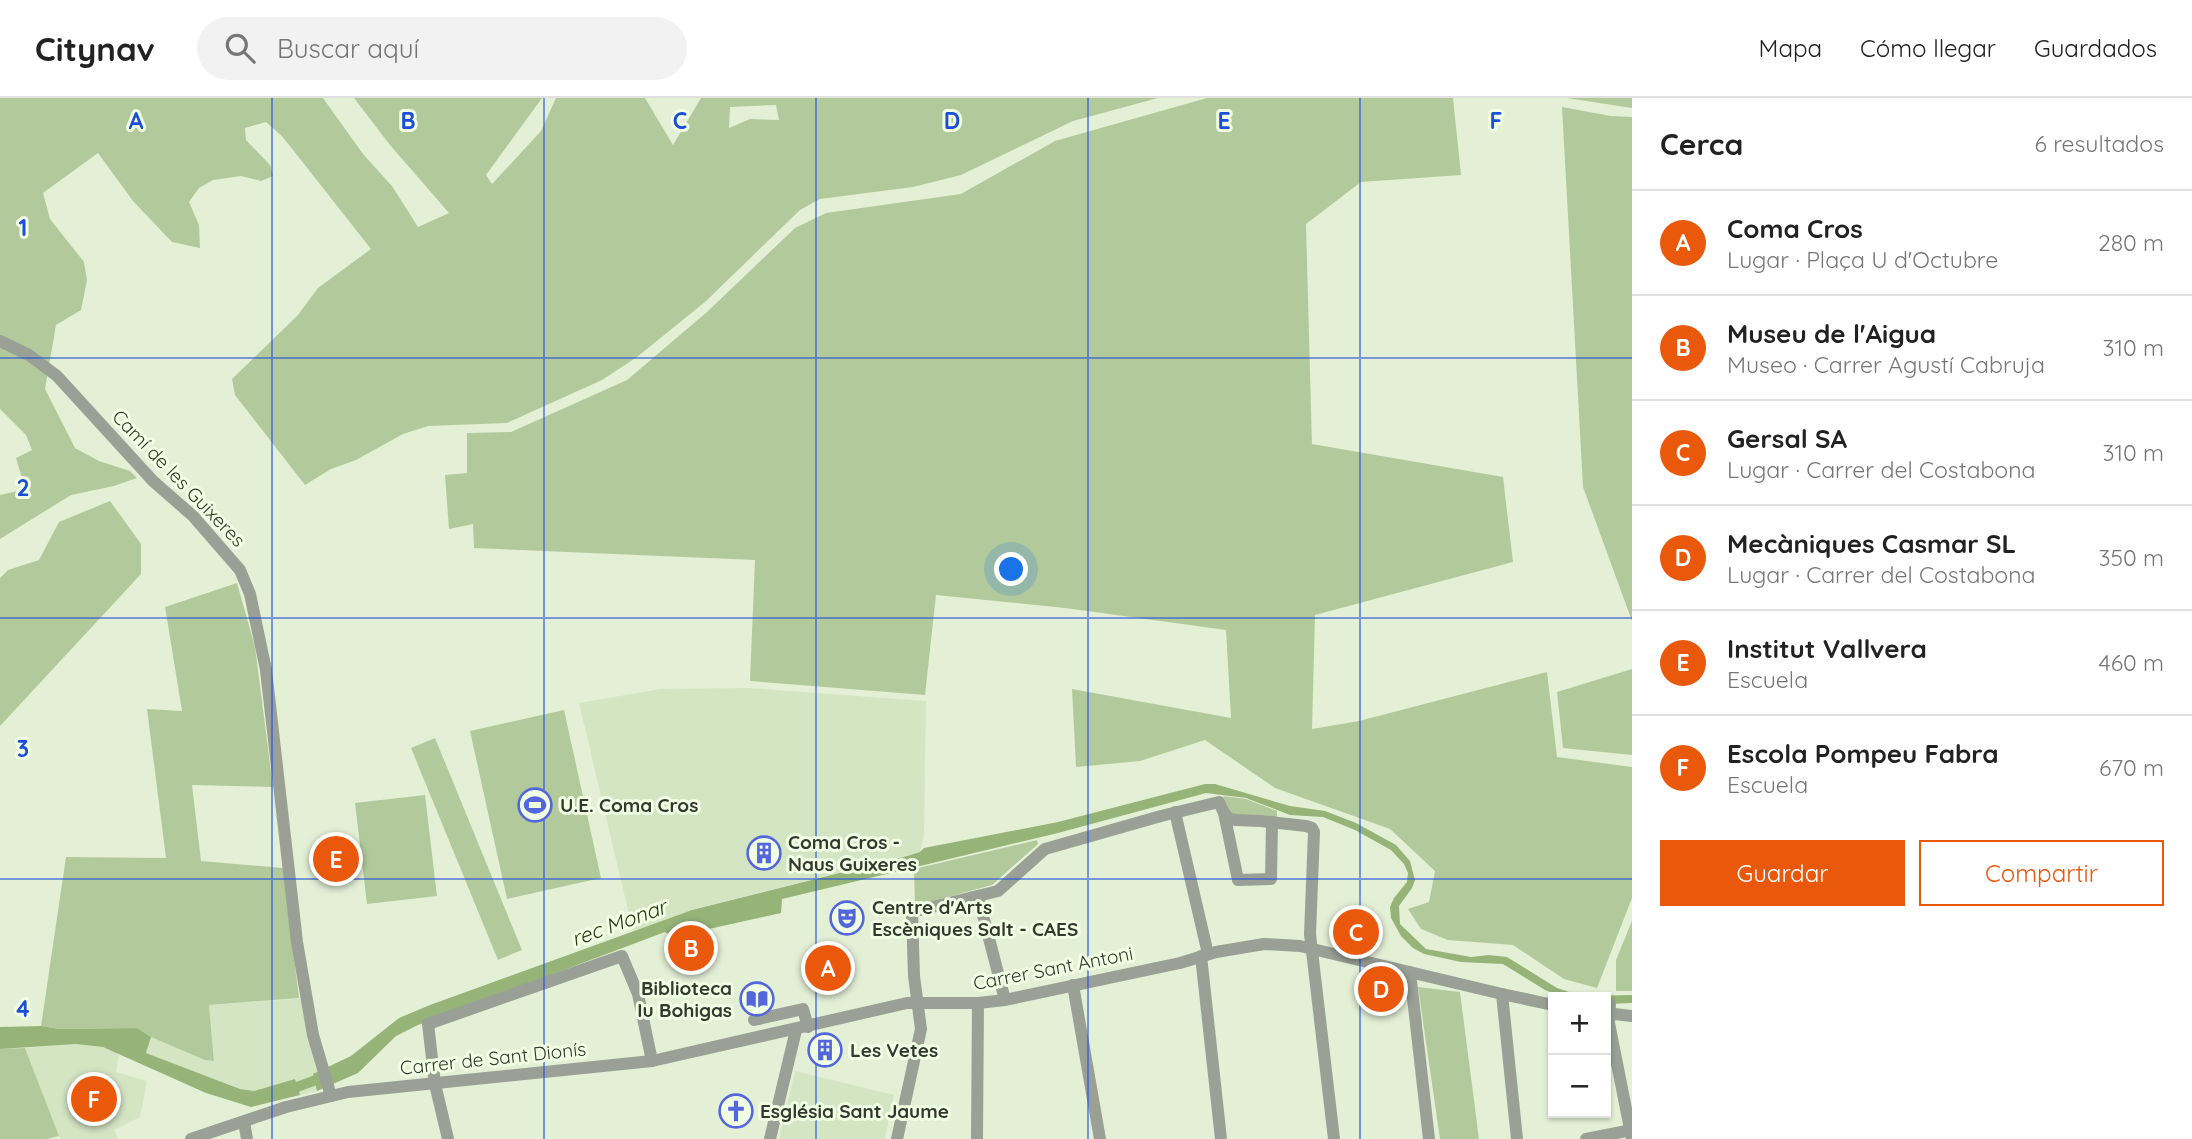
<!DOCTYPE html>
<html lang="es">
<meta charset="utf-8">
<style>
:root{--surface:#fff;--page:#f2f2f2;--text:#222;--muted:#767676;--line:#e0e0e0;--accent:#ea580c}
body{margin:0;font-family:Quicksand,sans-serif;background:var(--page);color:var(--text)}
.controls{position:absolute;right:21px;bottom:21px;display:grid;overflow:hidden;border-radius:0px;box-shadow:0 2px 5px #0004}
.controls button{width:63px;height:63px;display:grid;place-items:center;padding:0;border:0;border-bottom:2px solid var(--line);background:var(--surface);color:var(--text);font:35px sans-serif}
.you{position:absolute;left:1012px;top:472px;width:24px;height:24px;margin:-18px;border:5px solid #fff;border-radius:50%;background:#1a73e8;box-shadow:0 0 0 10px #1a73e833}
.badge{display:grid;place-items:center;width:46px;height:46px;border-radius:50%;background:var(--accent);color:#fff;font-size:23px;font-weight:700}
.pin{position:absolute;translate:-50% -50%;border:4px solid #fff;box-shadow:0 2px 7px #0006}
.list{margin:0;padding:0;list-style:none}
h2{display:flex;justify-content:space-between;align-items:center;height:91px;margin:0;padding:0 28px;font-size:30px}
h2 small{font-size:23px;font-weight:400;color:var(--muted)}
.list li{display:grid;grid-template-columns:46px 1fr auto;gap:21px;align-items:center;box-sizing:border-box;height:105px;padding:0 28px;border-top:2px solid var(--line)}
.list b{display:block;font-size:26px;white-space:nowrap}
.list p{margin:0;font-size:23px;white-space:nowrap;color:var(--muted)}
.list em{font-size:23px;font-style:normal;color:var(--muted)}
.actions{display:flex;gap:14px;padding:21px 28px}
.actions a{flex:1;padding:16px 0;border:2px solid var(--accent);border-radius:0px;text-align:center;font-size:24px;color:var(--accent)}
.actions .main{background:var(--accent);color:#fff}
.icon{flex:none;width:38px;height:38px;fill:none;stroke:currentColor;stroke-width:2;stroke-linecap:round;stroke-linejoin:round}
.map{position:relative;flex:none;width:1632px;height:1041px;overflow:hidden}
header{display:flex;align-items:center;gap:42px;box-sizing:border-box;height:98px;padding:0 35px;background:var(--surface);border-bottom:2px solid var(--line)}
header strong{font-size:33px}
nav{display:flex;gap:38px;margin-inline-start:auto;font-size:24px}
.search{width:490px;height:63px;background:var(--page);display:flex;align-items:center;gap:18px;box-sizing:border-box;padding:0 24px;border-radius:38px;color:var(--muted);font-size:26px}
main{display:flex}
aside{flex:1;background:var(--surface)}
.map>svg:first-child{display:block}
.built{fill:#d4e5c4}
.green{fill:#b2ca9b;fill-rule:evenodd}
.water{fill:#96b378}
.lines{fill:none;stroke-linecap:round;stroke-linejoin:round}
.canal{stroke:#96b378;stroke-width:10}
.street{stroke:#9aa095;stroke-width:12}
.grid{fill:none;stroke:#1d4ed8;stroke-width:2;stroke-opacity:0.55}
.labels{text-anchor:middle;stroke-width:6;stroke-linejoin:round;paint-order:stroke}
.street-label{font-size:19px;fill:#34392f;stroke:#f0fee4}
.poi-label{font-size:19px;font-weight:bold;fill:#34392f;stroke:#f0fee4;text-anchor:start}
.water-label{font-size:21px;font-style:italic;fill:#26390d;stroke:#f0fee4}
.grid-label{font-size:23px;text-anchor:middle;font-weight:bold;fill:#1d4ed8;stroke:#f0fee4;stroke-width:6;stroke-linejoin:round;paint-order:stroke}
</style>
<header>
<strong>Citynav</strong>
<div class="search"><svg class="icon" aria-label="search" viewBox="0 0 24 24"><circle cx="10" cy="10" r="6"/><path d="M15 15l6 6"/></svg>Buscar aquí</div>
<nav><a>Mapa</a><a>Cómo llegar</a><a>Guardados</a></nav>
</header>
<main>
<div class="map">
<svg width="1632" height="1041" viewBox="0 0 1632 1041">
<rect width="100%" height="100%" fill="#e3f0d6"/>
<g class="built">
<path d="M749,590L926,603L924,738L920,754L692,812L633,833L579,605L661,591Z"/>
<path d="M308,900L328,988L317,993L300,997L295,981L254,993L240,991L146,955L151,939L214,963L209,907Z"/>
<path d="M76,946L103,949L119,955L116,974L147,983L140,1019L114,1032L118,1041H60L25,950Z"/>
<path d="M795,973L894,997L885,1041H779Z"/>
</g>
<g class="green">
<path d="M0,0H323L363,56L392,88L418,129L449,115L390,47L354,0H542L486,77L492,86L541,33L556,0H645L673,47L701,0H1158L1073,23L961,77L913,89L820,101L800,112L705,204L637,259L602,282L507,325L428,328L403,336L356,362L331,371L305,387L235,297L232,281L298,217L318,190L371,151L282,38L266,24L245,30L246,42L270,67L273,78L261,83L241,78L213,82L199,90L189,104L199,127L200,150L172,144L133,103L98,55L43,95L50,121L84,164L87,182L81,212L56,227L45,291L75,350L99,363L130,373L137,380L114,388L71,397L0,441V397L18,393L22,380L16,360L32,352L26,337L0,311ZM776,7L779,22L750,21L729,30L730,9Z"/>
<path d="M1207,0H1453L1461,77L1361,84L1306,126L1312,346L1503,379L1513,464L1315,517L1312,631L1359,623L1547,574L1557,659L1632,669V800L1597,890L1564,881L1513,847L1448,842L1421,831L1408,811L1429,804L1435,773L1390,731L1275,690L1205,642L1140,663L1076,669L1072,591L1231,620L1226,532L1065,510L936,497L925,597L750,583L755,462L474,450L473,426L449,431L445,377L467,375V335L511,334L627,282L707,214L795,130L826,115L961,96L1055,43Z"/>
<path d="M1567,0H1632V10Z"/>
<path d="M1562,9L1611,18L1632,19V523L1583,389Z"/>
<path d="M110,403L141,446V476L0,628V480L8,472L39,462L59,424Z"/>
<path d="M237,485L255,549L273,689L192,687L201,763L283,770L299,900L209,907L214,963L205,962L151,939L137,930L60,931L41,928L66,759L166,760L147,611L182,613L165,509Z"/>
<path d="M1632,571V657L1563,650L1557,594Z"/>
<path d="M564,612L601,780L507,801L470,633Z"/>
<path d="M435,640L522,852L498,862L411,650Z"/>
<path d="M425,697L437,798L367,806L355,705Z"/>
<path d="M1223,698L1246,701L1277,713V720L1231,717Z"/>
<path d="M1037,742L1038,746L992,787L915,808L914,771Z"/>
<path d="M1632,823V893H1616V862Z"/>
<path d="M1418,889L1460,894L1479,1041H1440Z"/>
<path d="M25,950L59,1038L47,1041H0V951Z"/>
</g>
<g class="water">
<path d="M1205,686H1215L1290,708L1325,713L1356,725L1396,747L1410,763L1415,782L1412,790L1399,808L1400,826L1426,851L1471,859L1489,857L1507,859L1557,890L1581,898L1632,897V905L1606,906V899H1563L1545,892L1503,866L1461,864L1424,856L1413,850L1401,838L1391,820L1390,809L1394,800L1407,784L1408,775L1404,766L1391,752L1355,732L1323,719L1290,717L1246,700L1206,695L1058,735L782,801L781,815L673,839L665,834L418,927L396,938L358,975L317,993L313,976L351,958L399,920L430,907L692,812L907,758L920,754L924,750L1058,724Z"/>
<path d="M41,928L60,931L137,930L151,939L146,955L240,991L254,993L295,981L300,997L251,1009L206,995L103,949L76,946L0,951V929Z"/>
</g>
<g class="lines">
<path class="canal" d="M286,993L327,978"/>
<g class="street">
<path d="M0,243L29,257L57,278L153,383L193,418L240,472L250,496L266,572L297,844L313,937L331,998"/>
<path d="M1175,714L1208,856"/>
<path d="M1224,715L1230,721L1236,722L1260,723L1306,728L1312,730L1314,734L1310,836L1334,1041"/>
<path d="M978,798L1005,902"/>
<path d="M1201,858L1221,1041"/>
<path d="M1410,874L1429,1041"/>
<path d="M1073,887L1100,1041"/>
<path d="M1502,896L1517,1041"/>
<path d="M1610,906L1609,925L1632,1041"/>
<path d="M1606,915L1632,918"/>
<path d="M754,922L803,911L808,929"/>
<path d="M244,1024L247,1041"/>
<path d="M191,1041L286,1009L348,994L652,963L907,905H978L1005,902L1180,865L1216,854L1264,846L1300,848L1502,896L1553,907"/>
<path d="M448,1041L435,986L428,926L622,858L638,896L652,963"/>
<path d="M770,1041L796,932"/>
<path d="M897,1041L921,931L914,878L912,814L998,793L1045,751L1161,718L1219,704L1224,715L1238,782L1271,781L1272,724"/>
<path d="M977,1041L978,905"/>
<path d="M1586,1041L1632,1032"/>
</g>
</g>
<path class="grid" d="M272,0V1041M544,0V1041M816,0V1041M1088,0V1041M1360,0V1041M0,260H1632M0,520H1632M0,781H1632"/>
<defs>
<symbol id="stadium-ring" viewBox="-11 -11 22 22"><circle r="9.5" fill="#f0fee4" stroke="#5466dc" stroke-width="1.5"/><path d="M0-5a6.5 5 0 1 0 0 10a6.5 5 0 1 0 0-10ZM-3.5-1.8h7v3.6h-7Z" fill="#5466dc"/></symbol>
<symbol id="building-ring" viewBox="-11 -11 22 22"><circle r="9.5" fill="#f0fee4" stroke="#5466dc" stroke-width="1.5"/><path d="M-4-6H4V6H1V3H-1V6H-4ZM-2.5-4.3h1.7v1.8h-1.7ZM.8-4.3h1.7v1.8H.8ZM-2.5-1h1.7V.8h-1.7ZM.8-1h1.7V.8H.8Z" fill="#5466dc"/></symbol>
<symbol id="theatre-ring" viewBox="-11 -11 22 22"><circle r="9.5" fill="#f0fee4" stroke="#5466dc" stroke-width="1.5"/><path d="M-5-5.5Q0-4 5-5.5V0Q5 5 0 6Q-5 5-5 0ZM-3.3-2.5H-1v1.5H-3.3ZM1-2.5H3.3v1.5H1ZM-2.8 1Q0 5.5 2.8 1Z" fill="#5466dc"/></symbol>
<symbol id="library-ring" viewBox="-11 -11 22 22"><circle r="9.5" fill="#f0fee4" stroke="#5466dc" stroke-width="1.5"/><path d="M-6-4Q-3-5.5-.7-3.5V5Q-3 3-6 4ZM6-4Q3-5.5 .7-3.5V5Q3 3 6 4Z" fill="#5466dc"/></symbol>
<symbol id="church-ring" viewBox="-11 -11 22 22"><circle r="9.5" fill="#f0fee4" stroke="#5466dc" stroke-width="1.5"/><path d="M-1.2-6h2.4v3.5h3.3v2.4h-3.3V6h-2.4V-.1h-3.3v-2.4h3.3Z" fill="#5466dc"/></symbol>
</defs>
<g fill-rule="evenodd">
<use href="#stadium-ring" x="516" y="688" width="38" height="38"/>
<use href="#building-ring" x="745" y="736" width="38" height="38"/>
<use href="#theatre-ring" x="828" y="801" width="38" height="38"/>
<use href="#library-ring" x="738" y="882" width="38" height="38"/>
<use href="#building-ring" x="806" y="933" width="38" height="38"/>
<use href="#church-ring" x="717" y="994" width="38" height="38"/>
</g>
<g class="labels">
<g class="street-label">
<text transform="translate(179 380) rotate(46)" y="7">Camí de les Guixeres</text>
<text transform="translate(1053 870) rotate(-11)" y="7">Carrer Sant Antoni</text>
<text transform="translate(493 960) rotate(-6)" y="7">Carrer de Sant Dionís</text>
</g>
<g class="poi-label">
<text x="560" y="714">U.E. Coma Cros</text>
<text x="788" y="751">Coma Cros -<tspan x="788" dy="22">Naus Guixeres</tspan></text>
<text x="872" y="816">Centre d'Arts<tspan x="872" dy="22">Escèniques Salt - CAES</tspan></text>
<text x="732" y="897" text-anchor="end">Biblioteca<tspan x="732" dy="22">Iu Bohigas</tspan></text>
<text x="850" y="959">Les Vetes</text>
<text x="760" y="1020">Església Sant Jaume</text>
</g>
<g class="water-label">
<text transform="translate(619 825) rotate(-20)" y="7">rec Monar</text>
</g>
</g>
<g class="grid-label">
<text x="136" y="31">A</text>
<text x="408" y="31">B</text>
<text x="680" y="31">C</text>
<text x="952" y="31">D</text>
<text x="1224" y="31">E</text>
<text x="1496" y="31">F</text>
<text x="23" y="138">1</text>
<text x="23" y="398">2</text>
<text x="23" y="659">3</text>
<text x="23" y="919">4</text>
</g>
</svg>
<div class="controls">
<button>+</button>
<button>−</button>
</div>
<div class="you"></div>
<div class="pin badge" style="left:828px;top:870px">A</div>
<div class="pin badge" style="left:691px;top:850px">B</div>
<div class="pin badge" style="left:1356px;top:834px">C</div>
<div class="pin badge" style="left:1381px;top:891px">D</div>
<div class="pin badge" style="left:336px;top:761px">E</div>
<div class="pin badge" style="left:94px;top:1001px">F</div>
</div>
<aside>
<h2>Cerca<small>6 resultados</small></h2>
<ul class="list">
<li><span class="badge">A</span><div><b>Coma Cros</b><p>Lugar · Plaça U d'Octubre</p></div><em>280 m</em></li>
<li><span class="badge">B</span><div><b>Museu de l'Aigua</b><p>Museo · Carrer Agustí Cabruja</p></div><em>310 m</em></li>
<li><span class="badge">C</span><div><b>Gersal SA</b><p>Lugar · Carrer del Costabona</p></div><em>310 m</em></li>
<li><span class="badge">D</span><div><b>Mecàniques Casmar SL</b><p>Lugar · Carrer del Costabona</p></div><em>350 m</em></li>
<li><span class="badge">E</span><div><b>Institut Vallvera</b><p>Escuela</p></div><em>460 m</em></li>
<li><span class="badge">F</span><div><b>Escola Pompeu Fabra</b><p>Escuela</p></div><em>670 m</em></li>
</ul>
<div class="actions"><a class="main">Guardar</a><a>Compartir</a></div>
</aside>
</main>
